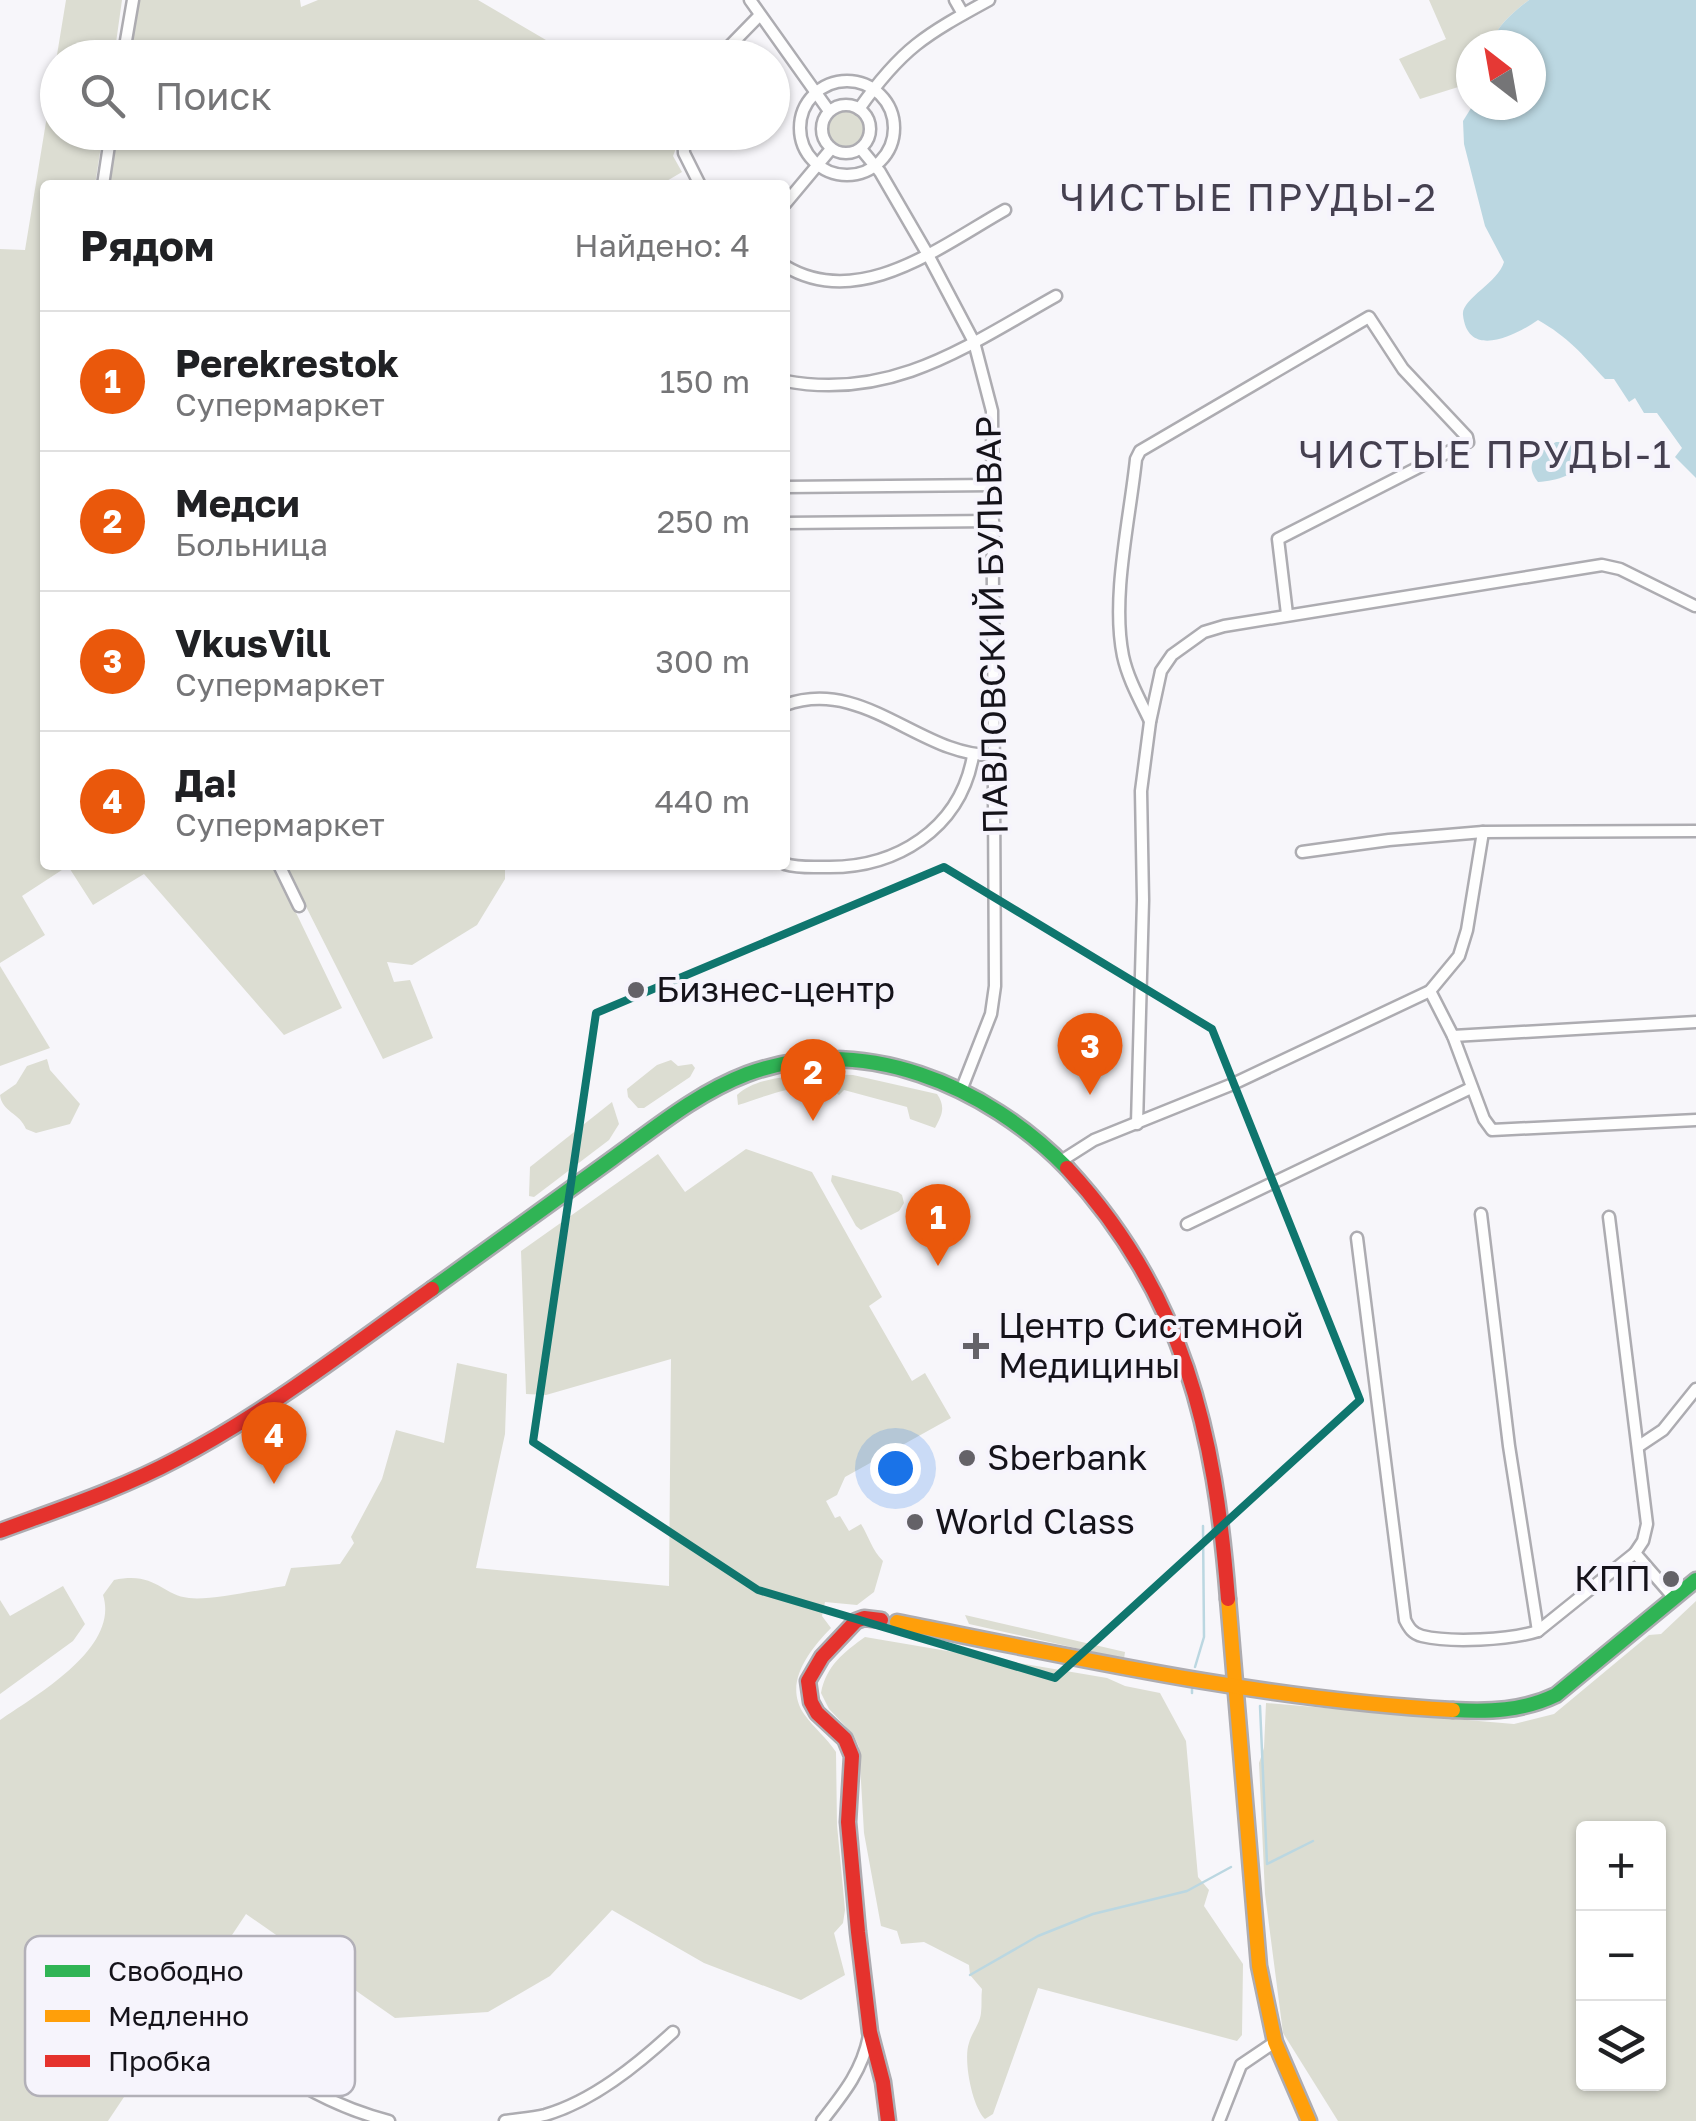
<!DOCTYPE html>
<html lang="ru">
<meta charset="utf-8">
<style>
:root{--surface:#fff;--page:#f6f6f6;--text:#202124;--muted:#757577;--line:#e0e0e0;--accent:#ea580c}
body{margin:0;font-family:"Golos Text",sans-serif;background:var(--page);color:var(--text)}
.controls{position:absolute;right:30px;bottom:30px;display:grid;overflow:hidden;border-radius:10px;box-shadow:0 2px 8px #0004}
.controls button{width:90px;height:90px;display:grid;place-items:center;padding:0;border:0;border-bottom:2px solid var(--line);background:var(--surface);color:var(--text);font:50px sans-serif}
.compass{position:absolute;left:1456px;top:30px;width:90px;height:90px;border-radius:50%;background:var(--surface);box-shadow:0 2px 8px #0004;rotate:329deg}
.you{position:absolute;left:895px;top:1468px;width:35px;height:35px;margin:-25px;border:8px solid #fff;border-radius:50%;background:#1a73e8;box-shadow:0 0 0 15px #1a73e833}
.badge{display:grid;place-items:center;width:65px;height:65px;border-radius:50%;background:var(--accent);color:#fff;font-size:32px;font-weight:700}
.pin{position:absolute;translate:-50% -82px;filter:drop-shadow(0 2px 5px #0008)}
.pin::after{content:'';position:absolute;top:52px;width:35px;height:30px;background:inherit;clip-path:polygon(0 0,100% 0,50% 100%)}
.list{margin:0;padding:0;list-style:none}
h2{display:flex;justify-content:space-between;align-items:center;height:130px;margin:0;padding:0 40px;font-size:42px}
h2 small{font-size:32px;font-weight:400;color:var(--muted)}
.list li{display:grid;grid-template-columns:65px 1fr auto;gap:30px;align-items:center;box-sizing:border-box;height:140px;padding:0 40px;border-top:2px solid var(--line)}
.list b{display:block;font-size:38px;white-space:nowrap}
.list p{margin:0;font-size:32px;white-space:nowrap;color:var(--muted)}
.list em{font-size:32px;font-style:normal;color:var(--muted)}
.icon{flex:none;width:55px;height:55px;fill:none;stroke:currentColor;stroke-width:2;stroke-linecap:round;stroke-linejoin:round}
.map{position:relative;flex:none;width:1696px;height:2121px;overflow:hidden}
.search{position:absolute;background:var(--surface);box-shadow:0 2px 8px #0004;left:40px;top:40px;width:750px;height:110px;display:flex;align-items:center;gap:25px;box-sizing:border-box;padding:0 35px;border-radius:55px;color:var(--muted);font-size:38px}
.panel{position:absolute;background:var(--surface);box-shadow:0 2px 8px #0004;left:40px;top:180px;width:750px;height:690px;border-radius:10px}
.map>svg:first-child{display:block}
.green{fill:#dcddd2;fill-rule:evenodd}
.water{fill:#bbd7e1}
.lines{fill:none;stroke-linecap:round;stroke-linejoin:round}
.stream{stroke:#bbd7e1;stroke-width:2.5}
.street-casing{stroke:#adacb1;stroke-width:15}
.fast-casing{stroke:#adacb1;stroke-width:19}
.slow-casing{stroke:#adacb1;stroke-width:19}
.jam-casing{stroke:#adacb1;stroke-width:19}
.street{stroke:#fefefe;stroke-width:10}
.fast{stroke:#30b455;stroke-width:14}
.slow{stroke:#ff9f0a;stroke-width:14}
.jam{stroke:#e5322d;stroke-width:14}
.marked{fill:none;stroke:#0f766e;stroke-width:8;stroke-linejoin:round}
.poi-dot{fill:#646268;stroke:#f6f4fc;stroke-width:4}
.labels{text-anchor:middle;stroke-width:8;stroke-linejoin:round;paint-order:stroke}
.street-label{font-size:35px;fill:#15131a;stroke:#f6f4fc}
.poi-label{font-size:35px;fill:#15131a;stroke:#f6f4fc;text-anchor:start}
.neighbourhood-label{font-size:38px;letter-spacing:2.5px;fill:#454050;stroke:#f6f4fc}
.key{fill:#f6f4fc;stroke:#b2b0b8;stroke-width:2.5}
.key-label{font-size:28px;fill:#15131a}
</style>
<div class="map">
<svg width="1696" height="2121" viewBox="0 0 1696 2121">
<rect width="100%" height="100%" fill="#f7f6fa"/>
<g class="green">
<path d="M66,0H122L114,57L58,58V132L103,133L95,185H45V865H273L342,1008L284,1035L144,874L93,905L68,866L22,896L45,935L0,963V249L25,250Z"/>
<path d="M138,0H300L301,7L318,0H478L575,57H129Z"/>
<path d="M1429,0H1529C1512,13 1498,25 1490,45H1471V83L1420,99L1399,59L1446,39Z"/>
<circle cx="846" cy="129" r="20"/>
<path d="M117,133H682L673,156L682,172L660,185H109Z"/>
<path d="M285,865H505V879L477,925L412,965L387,962L394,982L410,980L433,1038L383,1059Z"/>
<path d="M0,966L50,1048L0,1066Z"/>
<path d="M47,1059L50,1070L80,1104L70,1124L36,1133L26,1129C20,1113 2,1112 0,1095L16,1084L27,1066Z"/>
<path d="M671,1060L678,1066L692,1064L695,1068L690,1077L644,1108H638L628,1097L627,1089L657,1065Z"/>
<path d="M815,1074L853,1075L937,1094C946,1107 942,1115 935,1128L910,1119L907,1107L844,1090L839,1095C812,1075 768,1096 738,1105L737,1095C756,1077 789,1077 815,1074Z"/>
<path d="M612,1102L619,1124L609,1140L534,1197L529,1196L530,1167Z"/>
<path d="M746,1149L812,1172L882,1297L869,1306L912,1381L925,1373L951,1418L845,1477L837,1495L826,1501L835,1518L840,1516L849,1531L861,1524C869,1537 872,1550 883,1561L874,1592L857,1605L825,1602L822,1616L831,1628C809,1651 783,1683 804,1714C813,1727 827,1738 836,1752L837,1825L845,1910L843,1923L834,1933L845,1975L801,2000L704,1963L612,1910L550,1976L488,2012L395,2018L246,1914L108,2121H0V1720C36,1695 120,1648 103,1595L114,1580C156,1571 161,1595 189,1598C210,1601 262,1589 285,1586L291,1568L340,1564L354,1543L351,1537L382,1479L396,1430L444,1443L457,1363L507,1374L505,1434L476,1568L669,1586L671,1359L546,1395L526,1394L521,1251L658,1154L685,1192Z"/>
<path d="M832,1175L898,1192L902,1195L904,1203L899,1211L861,1230L856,1226L831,1181Z"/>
<path d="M63,1586L85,1624L73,1641L0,1694V1600L10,1616Z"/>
<path d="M1696,1601V2121H1338L1283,2033L1265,1894L1259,1763L1264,1748L1266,1703L1514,1724L1554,1714L1649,1635L1661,1634ZM1584,1828H1658V2084H1584Z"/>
<path d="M965,1615L1125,1652L1124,1659L969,1624Z"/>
<path d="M865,1637L1107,1678L1125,1686L1160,1693L1186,1741L1198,1877L1209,1890L1204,1906L1243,1964L1242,2035L1237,2041L1038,1988L993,2114L985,2119C972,2107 963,2059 969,2043C972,2032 980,2024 981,2013C982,2005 981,1997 982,1989L970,1975L969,1965L924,1942L901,1944L897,1931L881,1926L864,1833L859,1747L853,1734L829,1709L821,1693C826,1666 844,1652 865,1637Z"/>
</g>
<g class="water">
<path d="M1529,0H1696V478L1675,457L1682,448L1657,413H1644L1635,398L1629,402L1614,379H1605C1582,354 1568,337 1538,320C1518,334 1468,361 1463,315C1461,299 1498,283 1504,262L1485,226L1464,144L1463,121L1473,105H1531V45H1490C1498,25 1512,13 1529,0Z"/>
<path d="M1556,442H1574C1594,471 1562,480 1538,482C1522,462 1539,452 1556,442Z"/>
</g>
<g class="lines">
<g class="stream">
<path d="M1195,1667L1204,1637L1203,1526"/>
<path d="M1192,1693V1689"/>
<path d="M1260,1706L1267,1864L1313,1841"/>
<path d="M970,1975L1038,1936L1093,1914L1187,1891L1231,1867"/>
</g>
<defs>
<g id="street">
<path d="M750,0L829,111"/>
<path d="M955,0L963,14"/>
<path d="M123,58L133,0"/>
<path d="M718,58L759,16"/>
<circle cx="847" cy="128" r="47"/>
<circle cx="846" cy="129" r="24"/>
<path d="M859,109C902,48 925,35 989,0"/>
<path d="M683,132L684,153L700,185"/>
<path d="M861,149L880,172L927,253L974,342L992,411L995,986L991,1014L962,1088"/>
<path d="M103,185L111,132"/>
<path d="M785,204L831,149"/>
<path d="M785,266C859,311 941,246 1005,210"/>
<path d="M785,381C892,401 967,346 1056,296"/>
<path d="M785,487L993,485"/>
<path d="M785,523L993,521"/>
<path d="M785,705C864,676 922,758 994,755"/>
<path d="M1150,721C1140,700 1128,679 1123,656C1111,597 1130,518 1136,459L1140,451L1369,317L1403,369L1467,437L1468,442L1278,539L1287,614"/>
<path d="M1302,852L1389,840L1483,832"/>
<path d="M785,864C798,868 811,867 824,867C896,869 960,829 973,756"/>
<path d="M279,865L299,906"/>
<path d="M1430,991L1453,1036L1484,1119L1492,1130L1696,1120"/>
<path d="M1453,1036L1696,1022"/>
<path d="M1137,1124L1143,900L1141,791L1150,722L1161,671L1172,655L1204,632L1224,626L1602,565L1620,569L1695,606"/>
<path d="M1061,1161L1094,1140L1233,1084L1430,991L1459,956L1467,930L1483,832L1696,831"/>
<path d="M1481,1214L1509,1446L1538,1631"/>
<path d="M1609,1217L1647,1524L1643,1541L1635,1553L1674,1598"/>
<path d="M1187,1224L1471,1088"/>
<path d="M1357,1238L1405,1620C1409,1628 1413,1634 1422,1636C1451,1643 1510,1640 1538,1631L1635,1553"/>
<path d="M1639,1446L1663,1430L1696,1389"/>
<path d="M249,2051C292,2082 337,2108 389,2121"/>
<path d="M505,2121C518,2119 532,2118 545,2115C593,2101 637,2065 673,2032"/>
<path d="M822,2121C844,2093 862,2071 869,2036"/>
<path d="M1219,2121L1241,2065L1275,2042"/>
</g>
<g id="fast">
<path d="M432,1289C492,1245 552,1202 612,1159C655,1128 697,1093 747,1074C862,1032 986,1085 1067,1168"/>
<path d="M1453,1710C1489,1712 1523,1711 1556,1695L1696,1580"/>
</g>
<g id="slow">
<path d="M1228,1599L1259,1966L1275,2042L1309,2121"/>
<path d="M897,1622C1081,1659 1266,1700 1453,1710"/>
</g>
<g id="jam">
<path d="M1067,1168C1184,1294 1215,1432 1228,1599"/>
<path d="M0,1531C60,1509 121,1489 177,1459C267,1412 349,1348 432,1289"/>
<path d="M881,1620L864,1618L856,1621L822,1657L808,1681L811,1702L817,1713L845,1739L852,1756L848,1822L858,1932L870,2032L883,2082L888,2121"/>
</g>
</defs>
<use href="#street" class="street-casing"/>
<use href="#fast" class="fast-casing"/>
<use href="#slow" class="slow-casing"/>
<use href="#jam" class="jam-casing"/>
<use href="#street" class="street"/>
<use href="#fast" class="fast"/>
<use href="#slow" class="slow"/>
<use href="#jam" class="jam"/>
</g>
<path class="marked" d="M944,867L1212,1029L1360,1400L1055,1678L758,1590L533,1442L596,1013Z"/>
<g class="poi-dot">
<circle cx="636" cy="990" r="10"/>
<path d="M971 1331h10v10h10v10h-10v10h-10v-10h-10v-10h10z"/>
<circle cx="967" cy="1458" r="10"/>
<circle cx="915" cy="1522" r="10"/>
<circle cx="1671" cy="1579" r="10"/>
</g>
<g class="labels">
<g class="street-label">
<text transform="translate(992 625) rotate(-91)" y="12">ПАВЛОВСКИЙ БУЛЬВАР</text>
</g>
<g class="poi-label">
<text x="656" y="1002">Бизнес-центр</text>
<text x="998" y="1338">Центр Системной<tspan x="998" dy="40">Медицины</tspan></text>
<text x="987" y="1470">Sberbank</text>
<text x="935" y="1534">World Class</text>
<text x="1651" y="1591" text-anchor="end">КПП</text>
</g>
<g class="neighbourhood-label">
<text x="1249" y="211">ЧИСТЫЕ ПРУДЫ-2</text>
<text x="1486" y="468">ЧИСТЫЕ ПРУДЫ-1</text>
</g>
</g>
<rect x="25" y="1936" width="330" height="160" rx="15" class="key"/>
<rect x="45" y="1965" width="45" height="12" fill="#30b455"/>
<rect x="45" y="2010" width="45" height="12" fill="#ff9f0a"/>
<rect x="45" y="2055" width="45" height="12" fill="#e5322d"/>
<g class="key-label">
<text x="108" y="1981">Свободно</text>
<text x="108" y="2026">Медленно</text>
<text x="108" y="2071">Пробка</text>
</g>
</svg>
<div class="controls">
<button>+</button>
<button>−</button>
<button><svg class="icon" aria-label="layers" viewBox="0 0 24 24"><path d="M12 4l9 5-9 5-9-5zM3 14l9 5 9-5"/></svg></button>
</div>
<svg class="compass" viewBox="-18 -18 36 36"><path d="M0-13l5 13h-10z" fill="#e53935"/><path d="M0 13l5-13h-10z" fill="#757577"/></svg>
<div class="you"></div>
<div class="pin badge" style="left:938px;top:1266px">1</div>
<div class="pin badge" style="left:813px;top:1121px">2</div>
<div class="pin badge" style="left:1090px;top:1095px">3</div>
<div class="pin badge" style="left:274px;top:1484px">4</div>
<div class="search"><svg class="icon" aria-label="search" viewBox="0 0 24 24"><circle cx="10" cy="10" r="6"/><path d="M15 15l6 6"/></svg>Поиск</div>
<section class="panel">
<h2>Рядом<small>Найдено: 4</small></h2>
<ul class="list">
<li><span class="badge">1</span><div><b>Perekrestok</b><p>Супермаркет</p></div><em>150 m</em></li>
<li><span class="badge">2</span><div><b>Медси</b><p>Больница</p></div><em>250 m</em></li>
<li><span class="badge">3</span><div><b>VkusVill</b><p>Супермаркет</p></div><em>300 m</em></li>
<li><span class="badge">4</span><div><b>Да!</b><p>Супермаркет</p></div><em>440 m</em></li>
</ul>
</section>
</div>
